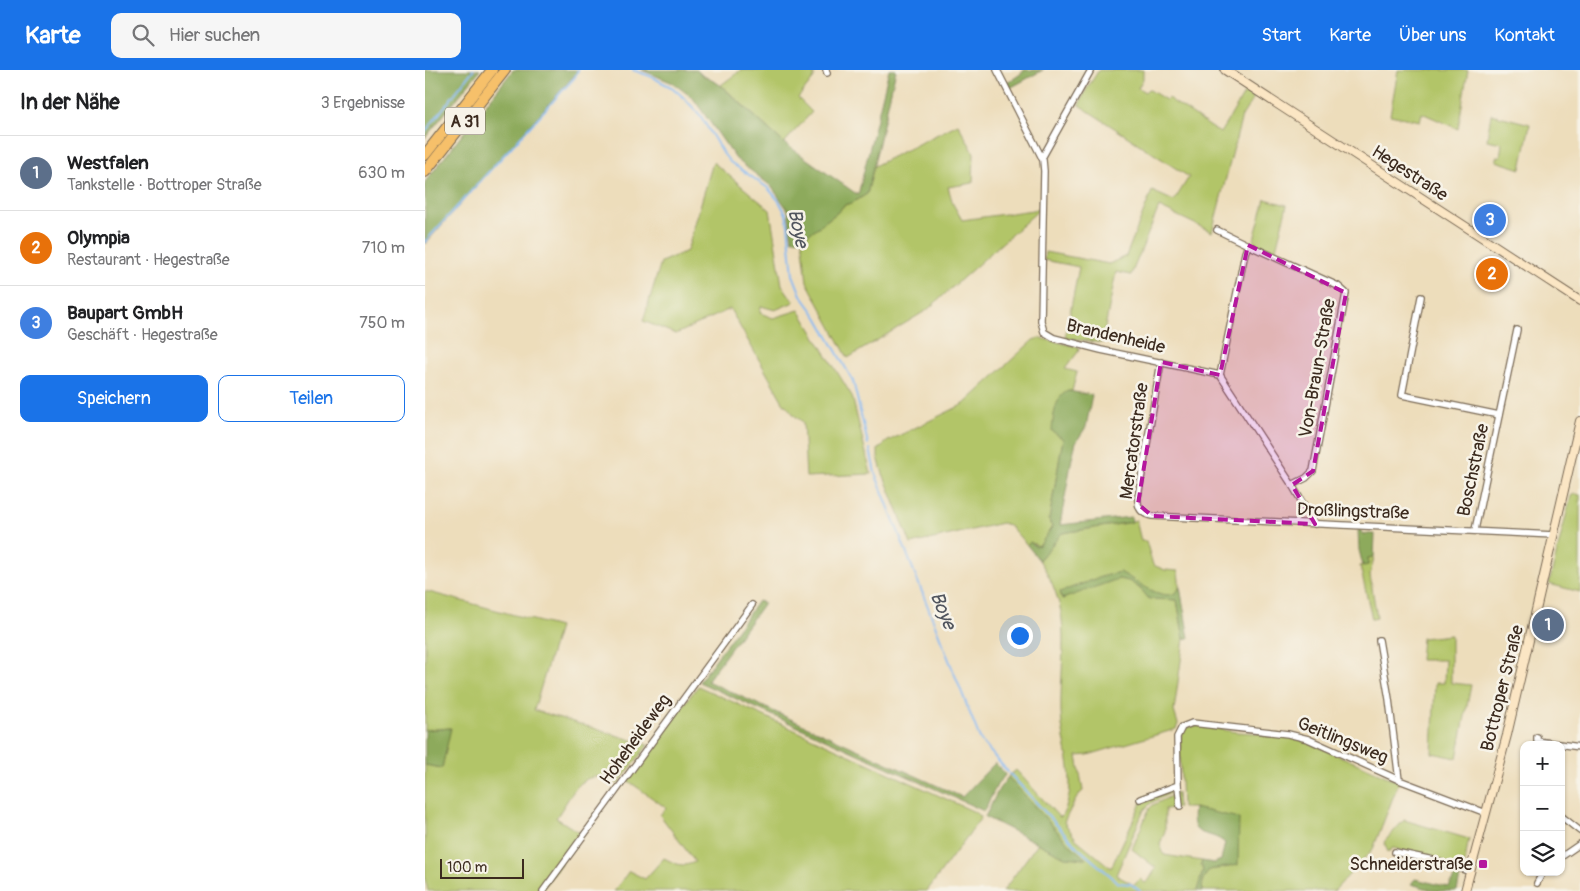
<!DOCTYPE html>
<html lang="de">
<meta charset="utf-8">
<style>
:root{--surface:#fff;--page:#f6f6f6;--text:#202124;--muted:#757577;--line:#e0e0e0;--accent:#1a73e8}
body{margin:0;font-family:Pangolin,sans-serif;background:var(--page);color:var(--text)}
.controls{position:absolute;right:15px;bottom:15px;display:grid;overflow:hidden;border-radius:10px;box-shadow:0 1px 4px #0004}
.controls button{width:45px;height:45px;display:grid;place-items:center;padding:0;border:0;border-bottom:1px solid var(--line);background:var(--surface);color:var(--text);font:25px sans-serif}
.scale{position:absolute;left:15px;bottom:12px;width:84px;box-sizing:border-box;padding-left:5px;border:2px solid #3b2a1e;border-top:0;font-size:14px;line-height:18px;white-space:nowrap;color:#3b2a1e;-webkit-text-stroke:4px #f7f3e8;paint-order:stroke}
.you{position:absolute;left:594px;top:565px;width:18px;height:18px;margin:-12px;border:4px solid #fff;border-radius:50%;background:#1a73e8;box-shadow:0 0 0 8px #1a73e833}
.badge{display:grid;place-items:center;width:32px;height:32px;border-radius:50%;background:var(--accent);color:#fff;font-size:16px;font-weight:700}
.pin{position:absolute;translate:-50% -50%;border:2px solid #fff;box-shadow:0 1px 5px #0006}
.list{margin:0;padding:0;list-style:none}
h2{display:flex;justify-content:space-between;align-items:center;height:65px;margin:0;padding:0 20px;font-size:21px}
h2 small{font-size:16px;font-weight:400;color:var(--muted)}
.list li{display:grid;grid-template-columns:32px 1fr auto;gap:15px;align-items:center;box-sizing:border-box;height:75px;padding:0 20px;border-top:1px solid var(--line)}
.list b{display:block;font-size:19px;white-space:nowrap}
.list p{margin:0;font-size:16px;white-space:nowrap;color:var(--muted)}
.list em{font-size:16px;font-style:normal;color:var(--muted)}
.actions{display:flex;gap:10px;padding:15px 20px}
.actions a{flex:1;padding:11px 0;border:1px solid var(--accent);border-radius:10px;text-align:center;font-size:18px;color:var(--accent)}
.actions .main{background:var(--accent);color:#fff}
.icon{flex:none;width:28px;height:28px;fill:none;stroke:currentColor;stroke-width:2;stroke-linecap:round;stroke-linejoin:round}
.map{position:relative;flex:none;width:1155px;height:821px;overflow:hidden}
header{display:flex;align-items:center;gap:30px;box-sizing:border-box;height:70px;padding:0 25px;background:var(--accent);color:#fff}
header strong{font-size:24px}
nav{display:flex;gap:28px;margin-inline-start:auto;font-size:18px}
.search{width:350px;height:45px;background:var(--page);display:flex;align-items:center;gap:12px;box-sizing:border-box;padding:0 18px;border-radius:10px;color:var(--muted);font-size:19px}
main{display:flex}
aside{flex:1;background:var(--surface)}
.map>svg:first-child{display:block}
.green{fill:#b2c568;stroke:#767843}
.forest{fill:#8daa5c;stroke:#646a3d}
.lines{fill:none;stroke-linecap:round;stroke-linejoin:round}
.stream{stroke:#85b9f3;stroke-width:2}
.street-casing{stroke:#796955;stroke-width:8}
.secondary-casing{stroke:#796955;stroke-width:10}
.highway-casing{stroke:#796955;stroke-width:12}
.street{stroke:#fff;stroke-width:5.5}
.secondary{stroke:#fbe6c4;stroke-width:8}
.highway{stroke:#f6c06b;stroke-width:10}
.marked{fill:#b5179e;fill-opacity:0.2;stroke:#b5179e;stroke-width:4;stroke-dasharray:10 6;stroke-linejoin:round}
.poi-dot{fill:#b5179e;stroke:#f7f3e8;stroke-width:2}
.labels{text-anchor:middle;stroke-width:5;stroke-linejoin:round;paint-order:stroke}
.shield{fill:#f7f3e8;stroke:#73665b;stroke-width:1}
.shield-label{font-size:16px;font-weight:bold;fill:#3b2a1e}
.street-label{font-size:18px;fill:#3b2a1e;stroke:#f7f3e8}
.poi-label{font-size:18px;fill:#3b2a1e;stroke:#f7f3e8;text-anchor:end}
.water-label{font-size:19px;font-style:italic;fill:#51555e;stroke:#f7f3e8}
</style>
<header>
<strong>Karte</strong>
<div class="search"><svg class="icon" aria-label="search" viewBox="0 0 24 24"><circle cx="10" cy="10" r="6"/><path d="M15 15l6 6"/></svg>Hier suchen</div>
<nav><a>Start</a><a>Karte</a><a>Über uns</a><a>Kontakt</a></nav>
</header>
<main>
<aside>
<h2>In der Nähe<small>3 Ergebnisse</small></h2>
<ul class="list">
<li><span class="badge" style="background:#5c6f8a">1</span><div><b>Westfalen</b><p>Tankstelle · Bottroper Straße</p></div><em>630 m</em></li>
<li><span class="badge" style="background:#e8710a">2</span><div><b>Olympia</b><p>Restaurant · Hegestraße</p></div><em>710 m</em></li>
<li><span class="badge" style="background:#3f7fe0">3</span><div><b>Baupart GmbH</b><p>Geschäft · Hegestraße</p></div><em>750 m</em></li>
</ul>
<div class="actions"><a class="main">Speichern</a><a>Teilen</a></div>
</aside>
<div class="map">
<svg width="1155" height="821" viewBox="0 0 1155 821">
<rect width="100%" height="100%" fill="#f7f3e8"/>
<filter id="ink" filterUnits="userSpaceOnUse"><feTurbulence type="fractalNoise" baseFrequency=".02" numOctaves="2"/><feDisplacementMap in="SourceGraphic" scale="10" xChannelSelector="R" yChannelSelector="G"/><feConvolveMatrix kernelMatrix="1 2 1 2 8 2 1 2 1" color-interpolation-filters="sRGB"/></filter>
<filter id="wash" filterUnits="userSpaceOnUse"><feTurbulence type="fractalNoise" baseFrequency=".0096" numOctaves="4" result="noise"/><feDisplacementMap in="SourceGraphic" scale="20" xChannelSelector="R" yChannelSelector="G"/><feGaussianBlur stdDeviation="1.12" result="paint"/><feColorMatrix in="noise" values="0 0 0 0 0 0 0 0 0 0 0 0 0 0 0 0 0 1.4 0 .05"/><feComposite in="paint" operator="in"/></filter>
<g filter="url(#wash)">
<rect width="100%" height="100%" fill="#edddbb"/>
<g class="green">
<path d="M316,0H389V8L373,28L387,42L359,73L296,15Z"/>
<path d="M674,0H718V9L713,18L720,22L723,19L741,30L743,28L795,63L821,21L829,27L817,46L787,162L734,137L706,205L691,202L677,273L640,268L654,197L619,190L620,182L684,194L701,186L727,121L749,131L764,107L654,35L661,20Z"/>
<path d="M973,0H1043L1033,59L997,43L995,51L965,45Z"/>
<path d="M1066,44L1105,54L1096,99L1071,91V87H1075L1077,73L1062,70Z"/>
<path d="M533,54L549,83L548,113L523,117L528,134L537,150L615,139L502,240L423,288L382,212L377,169L413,142L419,135L427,133L442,124L449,96Z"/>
<path d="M288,92L345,140L357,215L369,232L350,240L336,236L335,243L348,248L374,240L427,326L446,404L381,407L378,352L370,346L358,332L305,239L251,264L218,251L236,192L262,181Z"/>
<path d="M840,129L862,135L850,183L828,173Z"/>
<path d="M614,268L654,277L653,282L640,299L652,302L647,321H643L638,369L624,450L627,456L618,472L613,476L605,472L602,475L584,455L577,453L486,474L457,401L453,387V379L463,371L539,334L608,270Z"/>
<path d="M1149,424L1155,425V522L1124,514L1146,426Z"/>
<path d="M711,450L716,471H721L728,495L740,500L753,501C753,506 755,512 754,517C750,541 704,507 695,502L676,507L635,522L637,529C649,525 684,509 694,509C707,509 716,520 724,528L752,530L759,569L749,641L753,654L751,659L663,685L652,686L658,721C652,724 643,745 639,752L651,769L686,798L717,731L746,720L745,723L726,733L719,740L691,805L709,815L715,809L720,813L724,810L731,798L707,779L724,739L728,735L752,723L753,738L740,739V761L735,774L739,785L777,791L776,795L778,800L772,821H578L613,773L640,787L659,788L642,772L583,707L591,700L634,747L637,746C655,714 637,676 636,642C635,611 641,572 636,542C632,523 625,506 614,490L637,463L702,453Z"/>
<path d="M949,487L945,505L952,548L947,549L935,496L943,495V488Z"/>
<path d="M0,521L134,557L109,640L223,675L193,714C158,693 149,722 131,748L157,764L116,821H3L0,809V695L17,698L25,658L0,660Z"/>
<path d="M1026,565V613L1046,615L1032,688L1007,683L1010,613H1019L1020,590H995L997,568Z"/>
<path d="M273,616L552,743L556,747L555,749L502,821H189L204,801L220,809L239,788C251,794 257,798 270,792L235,745L241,738L239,735H237L202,710Z"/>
<path d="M766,656H776L811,662L853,664L876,669L974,712L948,779L909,821H777L778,809L784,800L805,797L814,749L769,738H757L755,683V670L758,659Z"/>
<path d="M979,750L1044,769C1041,779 1042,788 1038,798L968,778L963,782L959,772Z"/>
</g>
<g class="forest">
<path d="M0,0H55L0,68Z"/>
<path d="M88,0H154L0,174V112Z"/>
<path d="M217,0H272L277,5L294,14L359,73L433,125L464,0H471L442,124L427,133L419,135L413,142L377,169L367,170L363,140L346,116L311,89L268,28L248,13Z"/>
<path d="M599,0H618L585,18L582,13L597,3Z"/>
<path d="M643,321L667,325L661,357L651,372L647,388L635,455L706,447L707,452L637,463L614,490L602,475L605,472L610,476L615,475L627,457L624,450L638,369L627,361C628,348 630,326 643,321Z"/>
<path d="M933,460H936L937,464H950L949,487L943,488V495L938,496L934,480Z"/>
<path d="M695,502C709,509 745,539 755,517L764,568L759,569L752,530L724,529L715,518L704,511L693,509L637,529L635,522L676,507Z"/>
<path d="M333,531L339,533L282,611L537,727L570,693L581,704L572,715L559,741L274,612Z"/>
<path d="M26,658L17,698L0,695V660Z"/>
<path d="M583,707L642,772L661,789L640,787L560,747L574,719Z"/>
<path d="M769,738L814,748L813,795L784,800L778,809L777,821H772L778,800L776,795L777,791L789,793L796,790L800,773C783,758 764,772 769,738Z"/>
<path d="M1033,800L1036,803L1032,821H1010L986,814L990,809L1024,817Z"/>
</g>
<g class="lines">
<g class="stream">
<path d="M208,0L225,6L248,18L258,27L275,45L297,82L305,92L343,118L354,131L361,144L363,155L368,205L376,225L392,247L428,311L443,374"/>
<path d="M0,62L48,0"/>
<path d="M0,172L150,7L153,0"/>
<path d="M445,379L450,403L556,671L583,702"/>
<path d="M585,704L653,778L694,813L706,814L715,821"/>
</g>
</g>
</g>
<g filter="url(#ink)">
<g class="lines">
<defs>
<g id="street">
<path d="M401,0L402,3"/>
<path d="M572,0L618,90L619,101L616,251L619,262L629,268L676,280L795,305L867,415L890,454"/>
<path d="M617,88L666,0"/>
<path d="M792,160L823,175"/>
<path d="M996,227L977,325L1074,345"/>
<path d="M736,292L713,427C712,438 716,444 727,446L1129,465"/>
<path d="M795,305L820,183L823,175L913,216L921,223L888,401L881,408L867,415"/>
<path d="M1050,460L1092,260"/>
<path d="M954,570L964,629L974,710"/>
<path d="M1112,667V671L1155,677"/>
<path d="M753,715L755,736"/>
<path d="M715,729L753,715L752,667L757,657L767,653L863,664L883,669L974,710L1061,743"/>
<path d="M1136,746L1155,761"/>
<path d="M970,782L1008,790L1046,802"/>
<path d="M1136,787L1155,774"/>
<path d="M1112,813L1118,802"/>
<path d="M118,821L327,535"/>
</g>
<g id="secondary">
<path d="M800,0L1155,231"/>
<path d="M1040,821L1082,665L1155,351"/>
</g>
<g id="highway">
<path d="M0,85L67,0"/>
<path d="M0,102L80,0"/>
</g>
</defs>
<use href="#street" class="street-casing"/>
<use href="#secondary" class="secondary-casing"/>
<use href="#highway" class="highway-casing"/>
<use href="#street" class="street"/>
<use href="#secondary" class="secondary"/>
<use href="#highway" class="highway"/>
</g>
</g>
<path class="marked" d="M823,175L921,223L888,401L867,415L890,454L727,446L713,434L736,292L795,305Z"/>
<rect class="poi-dot" x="1053" y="789" width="10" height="10" rx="2.5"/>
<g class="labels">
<rect class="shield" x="20" y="37.5" width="40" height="27" rx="4"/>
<g class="shield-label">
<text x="40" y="57">A 31</text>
</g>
<g class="street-label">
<text transform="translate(985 103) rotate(33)" y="6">Hegestraße</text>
<text transform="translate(691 266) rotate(13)" y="6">Brandenheide</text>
<text transform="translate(892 298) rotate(-80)" y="6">Von-Braun-Straße</text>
<text transform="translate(709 371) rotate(-82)" y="6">Mercatorstraße</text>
<text transform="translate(1048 400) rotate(-78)" y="6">Boschstraße</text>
<text transform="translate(928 441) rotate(2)" y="6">Droßlingstraße</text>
<text transform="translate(1077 618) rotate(-76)" y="6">Bottroper Straße</text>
<text transform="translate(210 669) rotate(-54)" y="6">Hoheheideweg</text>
<text transform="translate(918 670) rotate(22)" y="6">Geitlingsweg</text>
</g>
<g class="poi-label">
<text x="1048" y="800">Schneiderstraße</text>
</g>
<g class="water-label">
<text transform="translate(374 158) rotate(78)" y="7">Boye</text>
<text transform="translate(519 540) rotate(68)" y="7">Boye</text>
</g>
</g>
</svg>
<div class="controls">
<button>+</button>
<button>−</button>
<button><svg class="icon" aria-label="layers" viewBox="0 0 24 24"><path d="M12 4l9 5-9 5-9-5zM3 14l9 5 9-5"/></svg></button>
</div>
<div class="scale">100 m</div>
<div class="you"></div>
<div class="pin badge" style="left:1123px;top:555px;background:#5c6f8a">1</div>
<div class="pin badge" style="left:1067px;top:204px;background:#e8710a">2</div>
<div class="pin badge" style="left:1065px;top:150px;background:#3f7fe0">3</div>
</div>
</main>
